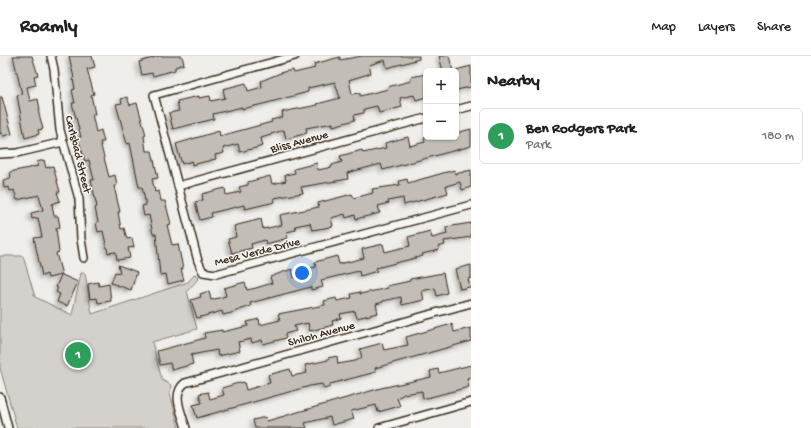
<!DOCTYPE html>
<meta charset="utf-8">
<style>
:root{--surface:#fff;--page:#f2f2f2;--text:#222;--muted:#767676;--line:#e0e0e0;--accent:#d1495b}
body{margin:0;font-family:"Gochi Hand",sans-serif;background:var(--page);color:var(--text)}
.controls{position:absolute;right:12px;top:12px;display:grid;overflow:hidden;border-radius:6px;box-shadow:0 1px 3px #0004}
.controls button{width:36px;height:36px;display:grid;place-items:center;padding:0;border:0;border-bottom:1px solid var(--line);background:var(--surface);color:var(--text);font:20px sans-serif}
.you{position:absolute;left:302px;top:217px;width:14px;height:14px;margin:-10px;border:3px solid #fff;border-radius:50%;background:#1a73e8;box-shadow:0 0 0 6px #1a73e833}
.badge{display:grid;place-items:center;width:26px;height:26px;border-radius:50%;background:var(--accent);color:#fff;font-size:13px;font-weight:700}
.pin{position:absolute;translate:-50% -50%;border:2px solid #fff;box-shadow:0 1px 4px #0006}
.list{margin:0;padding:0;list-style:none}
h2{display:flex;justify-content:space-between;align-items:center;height:52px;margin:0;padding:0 16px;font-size:17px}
h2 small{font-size:13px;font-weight:400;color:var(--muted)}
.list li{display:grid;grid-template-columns:26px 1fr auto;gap:12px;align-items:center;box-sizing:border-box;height:56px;margin:0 8px 8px;padding:0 8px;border:1px solid var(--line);border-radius:6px}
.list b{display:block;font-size:15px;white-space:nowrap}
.list p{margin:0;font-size:13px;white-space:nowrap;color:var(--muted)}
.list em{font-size:13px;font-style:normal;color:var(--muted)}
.map{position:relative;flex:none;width:471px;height:372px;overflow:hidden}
header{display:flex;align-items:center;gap:24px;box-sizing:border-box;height:56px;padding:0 20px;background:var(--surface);border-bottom:1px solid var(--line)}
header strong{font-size:19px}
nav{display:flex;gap:22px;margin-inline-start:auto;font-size:14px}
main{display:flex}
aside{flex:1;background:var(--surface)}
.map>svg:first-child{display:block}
.green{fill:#d4d1cc;stroke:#887e75}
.building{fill:#c2bdb7;stroke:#3b2a1e;filter:url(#shadow)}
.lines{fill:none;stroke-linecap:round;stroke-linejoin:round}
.minor-casing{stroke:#3b2a1e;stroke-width:10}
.minor{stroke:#f6f6f2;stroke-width:7}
.labels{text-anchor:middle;stroke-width:3;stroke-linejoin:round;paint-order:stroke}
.street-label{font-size:12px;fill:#3b2a1e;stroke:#f6f6f2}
</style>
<header>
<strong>Roamly</strong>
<nav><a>Map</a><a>Layers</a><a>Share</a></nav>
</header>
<main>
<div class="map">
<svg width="471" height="372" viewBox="0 0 471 372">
<defs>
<filter id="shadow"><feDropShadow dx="-2.5" dy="2.5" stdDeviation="2" flood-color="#0004"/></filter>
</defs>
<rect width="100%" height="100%" fill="#efeeea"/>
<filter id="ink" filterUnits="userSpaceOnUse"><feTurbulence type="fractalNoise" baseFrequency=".025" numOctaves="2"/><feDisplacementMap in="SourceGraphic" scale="8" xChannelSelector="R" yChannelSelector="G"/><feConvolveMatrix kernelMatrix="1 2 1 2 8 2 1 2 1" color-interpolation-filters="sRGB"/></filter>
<g filter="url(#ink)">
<path class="green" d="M0,200H23L35,241L72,259L81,217H85L92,258L188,226L195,218L199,222L187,235L197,273L152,286L162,324L171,329L170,337L179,372H17L0,312Z"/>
<g class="building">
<path d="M13,0H32L38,19L34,20L36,29L27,31L30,45L38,43L40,54H38L43,73L38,74L39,78L25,82L17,39L22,38Z"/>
<path d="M69,0H92L95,11L87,13L94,38L91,39L95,58H92L96,76L101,74L104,86H100L109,121L115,119L117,129L114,130L120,156H118L121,173L124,172L127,183L132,182L134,191L128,192L130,202L117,204L116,196L108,197L103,175L98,176L96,167L98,166L95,152L97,151L91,124H94L89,104L85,105L78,82L81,81L72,47H75L72,34L75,33L73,22H74Z"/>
<path d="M159,0H182L184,8L175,11V14L153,20L152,17L142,19L139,6Z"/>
<path d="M362,0H419V3L387,12L385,4L369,9L371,17L349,24L352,38L360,37V40L388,33L387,31L411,25V21L426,18V41L416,44L414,39L400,42L402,51L379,57L377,50L364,53V57L354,59L355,64L333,70V67L306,72L307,77L286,83L284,74L271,78V79L261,82L263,90L240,96L238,88L223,92L224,97L215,99L216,103L192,109V105L182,108L176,88L219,75L220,80L272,66L271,64L283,61L282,56L318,49L317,48L340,42L335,26L308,32V36L267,47L242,53V51L213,58L214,63L173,73L169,57L179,55L177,45L199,40V42L210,40L211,45L225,42L223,33L246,27L248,35L262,31L261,25L283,16L293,14L294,17L315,12L314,8L340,1V4Z"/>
<path d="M439,0H449L453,15H443Z"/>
<path d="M471,10V31L456,34V14Z"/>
<path d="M0,41H2L12,78L3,80L2,77L0,78Z"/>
<path d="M127,41L130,49L137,47L146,79L144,80L146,95H152L158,122L152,123L155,136L159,135L161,145H165L171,168L167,169L172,189L178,188L183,213H181L184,224L168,228L166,218L160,219L156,178H153L149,159L144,160L142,150L146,149L142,131H139L130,87L127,88L116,48L122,47L121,43Z"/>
<path d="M471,73V90L383,114L381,108L347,117L348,123L301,131L303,137L274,142L275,146L245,153L244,149L211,157L212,161L200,164L195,146L203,144L202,138L225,132L226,139L241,136L239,131L248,129V126L270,120L272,128L286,125L285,119L295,117L294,113L317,107L318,114L332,111V109L342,106L340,100L362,94L363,97L386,92L385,87L408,81L410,90L425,86L424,81H456V77Z"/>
<path d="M44,104L46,112L53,110L60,136H57L60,145L52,148L54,160H58L60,171L56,172L59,196L56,197L62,219L78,226L67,250L57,246L60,238L56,236L58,232L56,231L61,219L48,222L47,218L42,220L34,182L42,181L38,162L32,163L31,157L43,154L39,139L17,144L14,134L10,135L9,131L4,132L3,124L11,122L10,116L38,110L37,106Z"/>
<path d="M454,114L455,118L471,114V131L462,134L460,126L446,130L448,137L404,149L403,142L388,145L389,147L378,150L380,157L356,163L355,159L346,162L345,158L331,162L333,170L325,172L312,174L310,167L295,170L296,174L286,176L288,182L266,188L265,184L251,188L252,192L232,197L228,183L236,181L234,170L261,163L263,173L282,169L280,159L319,151L318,147L352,138L354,142L373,137L372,133L400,129L399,125L407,123L408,127Z"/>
<path d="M471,167V181L444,185L445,189L438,191L439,194L422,198L423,200L376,212L377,215L360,220L359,215L321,224L323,231L311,234V231L250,247L251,250L231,257L223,259L222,255L197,262L191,244L201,241L200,238L209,235L211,244L226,240L224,232L245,226L247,234L256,232L272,227L270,221L283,216L292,213L294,222L308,218L306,213L316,211L315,206L337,200L339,208L352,205L364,202L362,193L383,188L385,196L401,192L410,190L408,181L430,175L432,182L447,178L446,171Z"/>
<path d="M118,209L137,216L131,234L111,227L115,216L120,217Z"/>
<path d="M471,209V222L468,223L470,231L460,233L455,213Z"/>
<path d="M443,217L447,237L437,240L435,232L422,235L424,244L402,249L401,241L383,245V246L376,248L378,257L357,262L355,255L340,258L341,262L332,265L333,269L318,273L310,275L308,267L294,270L296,275L285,278L286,282L263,288L262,284L252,287L251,283L238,286L240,295L218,300L217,294L191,299L193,308L172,314L170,307L160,309L157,295L205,282L204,277L222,274V276L248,270L247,266L259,263L260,269L280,264L278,258L325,249L324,245L336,242L337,245L352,242L351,238L360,236V238L388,232L387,230L410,225V223Z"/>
<path d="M98,226L99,230L109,228L111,245L98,247L97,242L90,243L88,228Z"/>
<path d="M452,268L454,276L471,272V285L375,312L376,316L330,328V331L324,333L322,328L310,330L197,362L193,349L202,347L199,338L208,336L210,343L224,339L222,332L235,328L244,326L246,334L263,329L270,327L268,319L290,313L292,320L307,317L305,309L328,304V302L337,300L338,308L355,305L362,302L360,293L382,287L384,294L408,289L406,281Z"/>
<path d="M471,309V322L467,323L469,331L423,343L422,335L404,338L397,342L400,350L378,356L376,349L351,355L354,363L332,369L330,361L305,367L307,372H255L253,364L266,361L267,365L381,332L431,321L430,315L438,313L439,317Z"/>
</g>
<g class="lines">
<defs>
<g id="minor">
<path d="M51,0L54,13L60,74L79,143L81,183L84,202"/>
<path d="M295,0L154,39L198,205L203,216L216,218L471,149"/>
<path d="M456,54L471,50"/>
<path d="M0,98L17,97L63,86"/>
<path d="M178,130L426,62"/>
<path d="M0,341L8,372"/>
<path d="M186,372C182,357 171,338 185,327L471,247"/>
<path d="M379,372L471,346"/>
</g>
</defs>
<use href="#minor" class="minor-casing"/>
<use href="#minor" class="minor"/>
</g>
</g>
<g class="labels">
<g class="street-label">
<text transform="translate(299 85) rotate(-15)" y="4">Bliss Avenue</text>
<text transform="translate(79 98) rotate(76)" y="4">Carlsbad Street</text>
<text transform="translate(257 195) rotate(-14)" y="4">Mesa Verde Drive</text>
<text transform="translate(321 277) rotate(-15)" y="4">Shiloh Avenue</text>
</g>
</g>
</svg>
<div class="controls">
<button>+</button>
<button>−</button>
</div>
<div class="you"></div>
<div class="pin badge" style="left:78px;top:299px;background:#2e9e5b">1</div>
</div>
<aside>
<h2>Nearby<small></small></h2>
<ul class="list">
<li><span class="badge" style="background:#2e9e5b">1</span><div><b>Ben Rodgers Park</b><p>Park</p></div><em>180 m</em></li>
</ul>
</aside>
</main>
